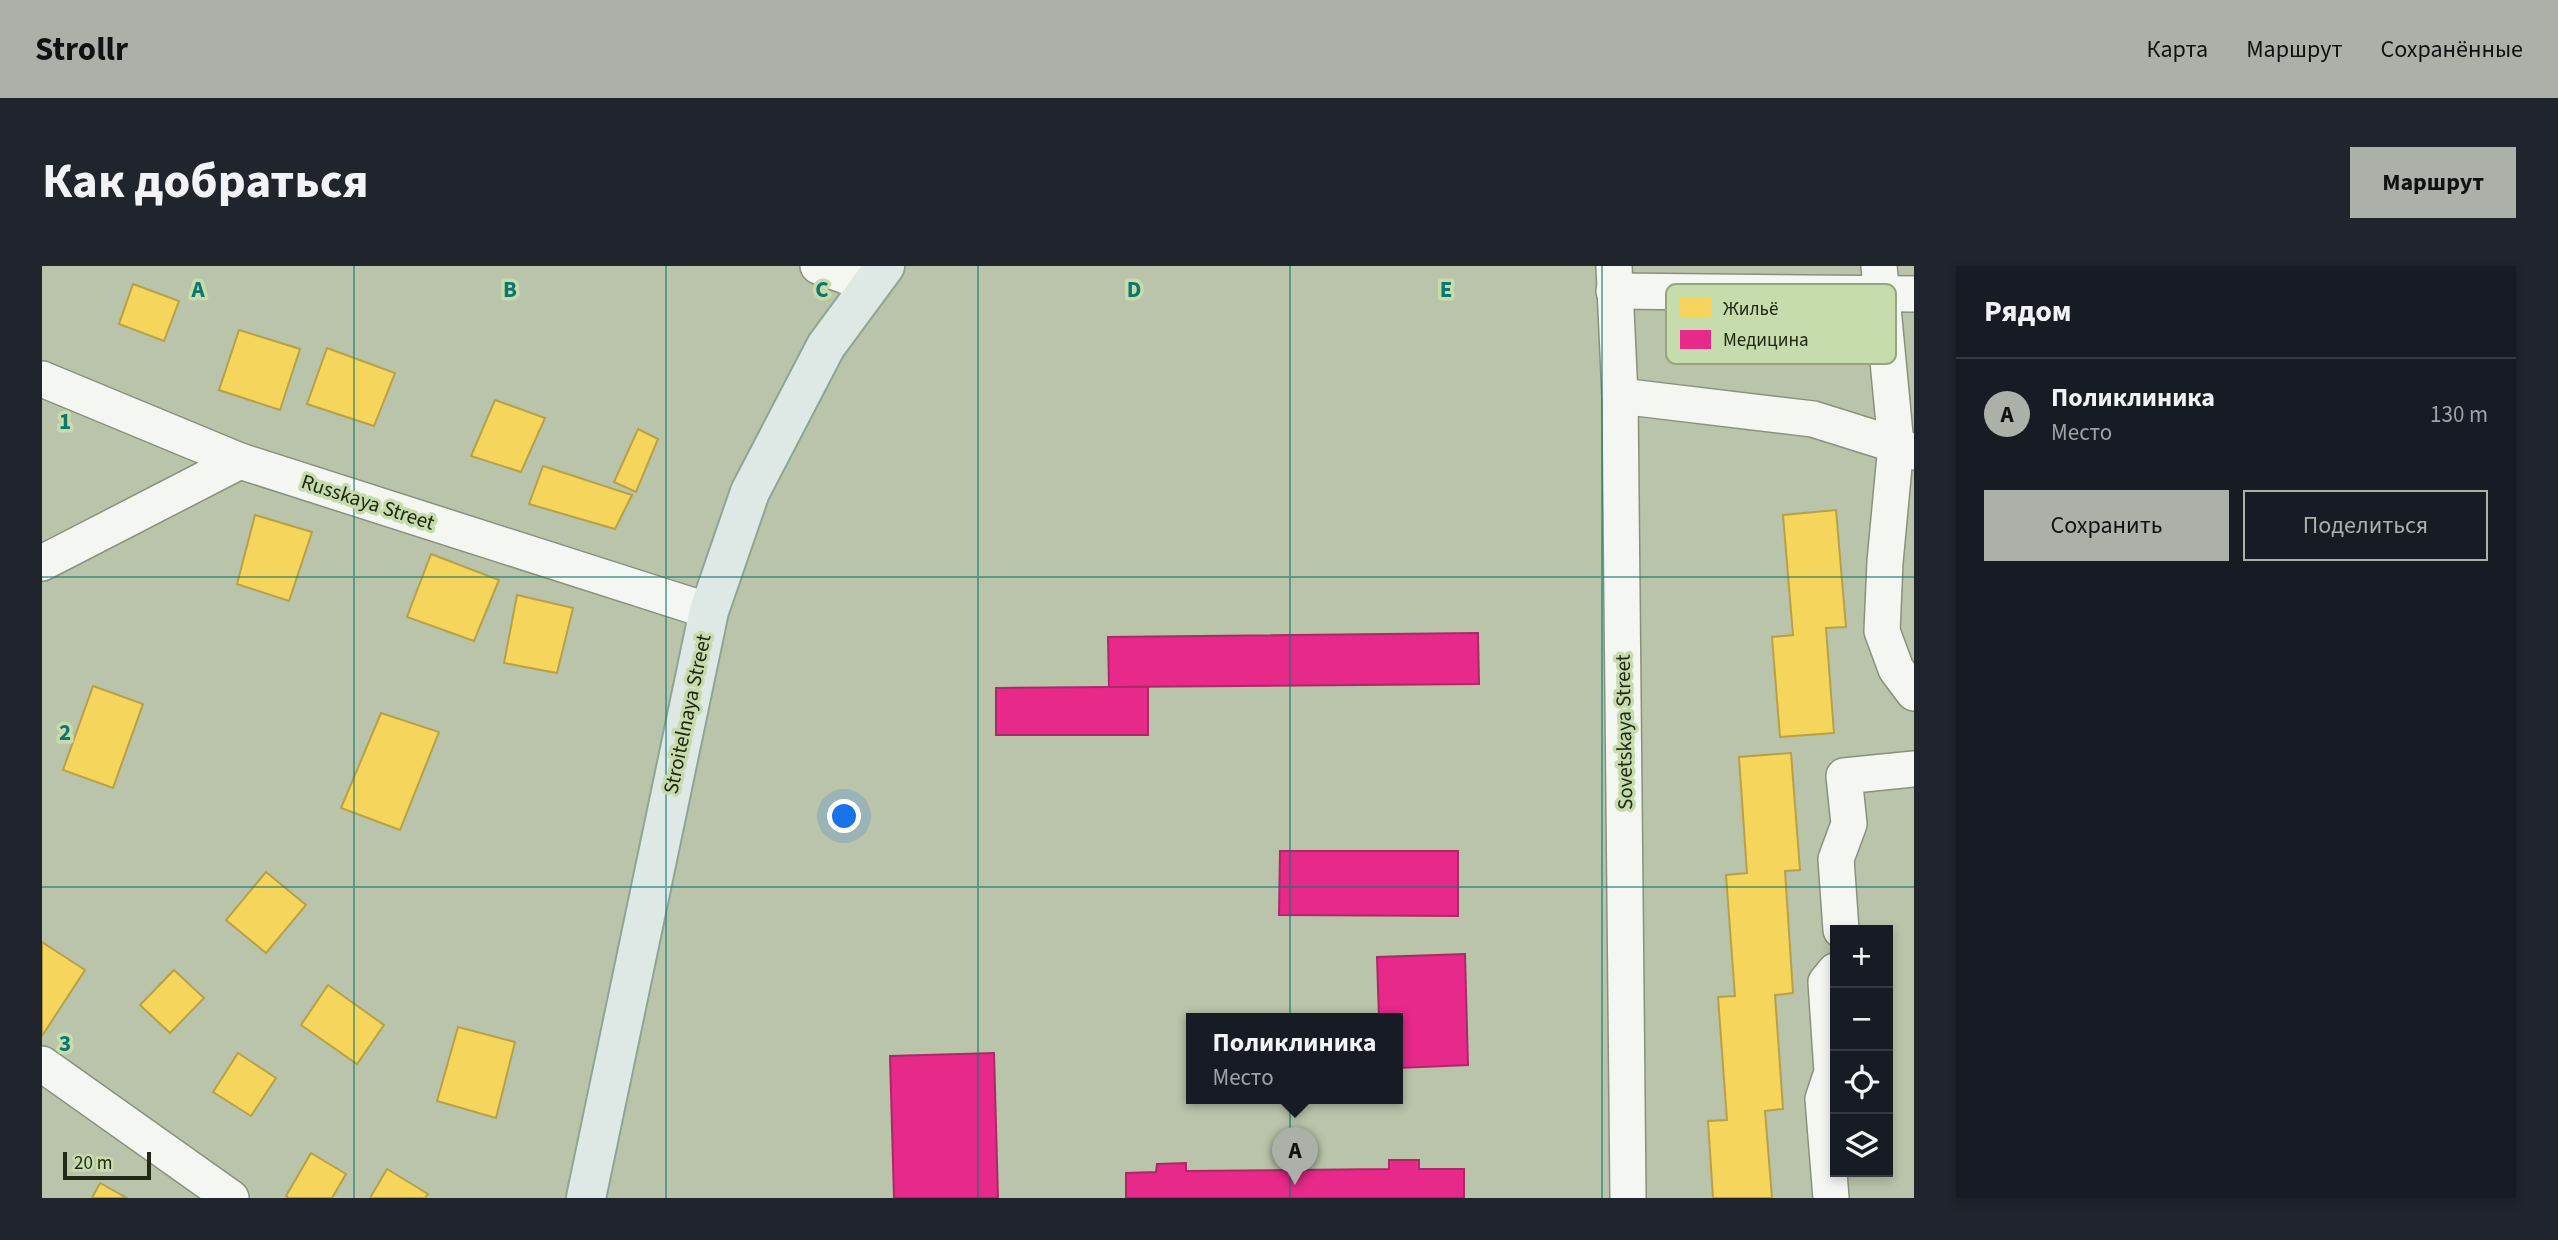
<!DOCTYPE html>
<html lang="ru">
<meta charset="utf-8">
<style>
:root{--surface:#171b24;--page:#20242c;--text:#f1f3f6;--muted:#9ea1a6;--line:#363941;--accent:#abb0a9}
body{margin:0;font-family:"Source Sans 3",sans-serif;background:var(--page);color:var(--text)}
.controls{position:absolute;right:21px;bottom:21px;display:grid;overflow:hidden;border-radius:0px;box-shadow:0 4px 10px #0003}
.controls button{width:63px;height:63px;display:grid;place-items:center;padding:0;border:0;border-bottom:2px solid var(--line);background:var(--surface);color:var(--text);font:35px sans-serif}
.scale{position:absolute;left:21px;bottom:18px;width:88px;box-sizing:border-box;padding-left:7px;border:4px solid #212816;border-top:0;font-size:19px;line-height:24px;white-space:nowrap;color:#212816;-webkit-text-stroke:5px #c7dcac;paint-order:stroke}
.you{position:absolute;left:803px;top:551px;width:24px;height:24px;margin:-18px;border:5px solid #fff;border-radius:50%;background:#1a73e8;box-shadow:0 0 0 10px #1a73e833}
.badge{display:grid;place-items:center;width:46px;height:46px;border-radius:50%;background:var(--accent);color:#111;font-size:23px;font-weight:700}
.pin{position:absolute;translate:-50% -58px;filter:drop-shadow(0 2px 4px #0008)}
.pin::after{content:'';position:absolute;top:37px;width:24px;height:21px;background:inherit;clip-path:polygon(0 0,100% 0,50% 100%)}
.popup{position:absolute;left:1144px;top:747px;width:217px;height:91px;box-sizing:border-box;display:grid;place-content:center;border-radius:0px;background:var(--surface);filter:drop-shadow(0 2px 5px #0005);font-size:23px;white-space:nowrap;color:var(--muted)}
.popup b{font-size:26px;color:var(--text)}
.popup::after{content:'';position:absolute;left:50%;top:100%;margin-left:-14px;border:14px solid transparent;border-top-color:var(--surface)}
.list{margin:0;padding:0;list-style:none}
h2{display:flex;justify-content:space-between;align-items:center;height:91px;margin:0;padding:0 28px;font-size:30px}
h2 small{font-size:23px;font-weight:400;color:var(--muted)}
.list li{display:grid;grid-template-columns:46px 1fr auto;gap:21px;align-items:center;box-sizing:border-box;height:112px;padding:0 28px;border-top:2px solid var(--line)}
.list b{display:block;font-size:26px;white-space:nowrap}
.list p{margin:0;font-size:23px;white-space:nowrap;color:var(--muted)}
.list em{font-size:23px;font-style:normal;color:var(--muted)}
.actions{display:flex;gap:14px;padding:21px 28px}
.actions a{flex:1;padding:16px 0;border:2px solid var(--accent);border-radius:0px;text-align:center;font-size:24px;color:var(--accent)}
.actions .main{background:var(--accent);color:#111}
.icon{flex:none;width:38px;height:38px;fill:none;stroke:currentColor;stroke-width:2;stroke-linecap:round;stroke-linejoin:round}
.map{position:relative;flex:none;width:1872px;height:932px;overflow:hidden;border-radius:0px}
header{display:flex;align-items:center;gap:42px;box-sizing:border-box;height:98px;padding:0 35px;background:var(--accent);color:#111}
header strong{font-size:33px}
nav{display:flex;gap:38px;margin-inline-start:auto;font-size:24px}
.intro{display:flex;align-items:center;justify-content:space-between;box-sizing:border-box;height:168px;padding:0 42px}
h1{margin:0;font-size:49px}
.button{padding:18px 32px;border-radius:0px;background:var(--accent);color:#111;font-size:24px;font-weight:700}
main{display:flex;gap:42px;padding:0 42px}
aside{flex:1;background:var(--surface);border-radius:0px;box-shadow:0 4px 10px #0003}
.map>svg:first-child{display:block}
.homes{fill:#f6d55c;stroke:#b6a147;stroke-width:2}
.health{fill:#e7298a;stroke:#ac2967;stroke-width:2}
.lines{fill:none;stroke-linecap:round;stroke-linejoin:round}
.minor-casing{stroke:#89917d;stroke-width:38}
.major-casing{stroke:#8ea596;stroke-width:42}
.minor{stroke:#f4f6f2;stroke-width:35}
.major{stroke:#dee9e5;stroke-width:38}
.grid{fill:none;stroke:#0f766e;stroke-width:2;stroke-opacity:0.55}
.labels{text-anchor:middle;stroke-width:7;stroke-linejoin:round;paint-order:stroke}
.street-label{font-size:21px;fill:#212816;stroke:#c7dcac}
.key{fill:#c7dcac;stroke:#95a67f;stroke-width:2}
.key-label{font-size:19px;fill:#212816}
.grid-label{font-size:23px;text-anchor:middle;font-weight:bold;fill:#0f766e;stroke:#c7dcac;stroke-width:7;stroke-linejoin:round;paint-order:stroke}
</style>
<header>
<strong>Strollr</strong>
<nav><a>Карта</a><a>Маршрут</a><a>Сохранённые</a></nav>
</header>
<div class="intro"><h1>Как добраться</h1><a class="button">Маршрут</a></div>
<main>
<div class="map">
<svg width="1872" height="932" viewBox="0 0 1872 932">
<rect width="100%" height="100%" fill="#b9c4aa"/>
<g class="homes">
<path d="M91,18L137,35L122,75L77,58Z"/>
<path d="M197,64L258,83L238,144L177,124Z"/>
<path d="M285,82L353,107L332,160L265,138Z"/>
<path d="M453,134L503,152L479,206L429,190Z"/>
<path d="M596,163L616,173L594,226L572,216Z"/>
<path d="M501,200L590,229L573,263L487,238Z"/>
<path d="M1794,244L1804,361L1784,362L1792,467L1738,471L1730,371L1751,369L1741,249Z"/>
<path d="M213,249L270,266L247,335L195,318Z"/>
<path d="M389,288L457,314L432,375L365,351Z"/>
<path d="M475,329L531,342L515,407L462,397Z"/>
<path d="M51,420L101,438L71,522L21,504Z"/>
<path d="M339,447L397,466L358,564L299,542Z"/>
<path d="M1749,487L1758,604L1743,605L1751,727L1733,729L1741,843L1723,845L1730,932H1671L1666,855L1685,854L1676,731L1693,730L1684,609L1705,607L1697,491Z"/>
<path d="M224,606L264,639L224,687L184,654Z"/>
<path d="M0,676L43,704L0,770Z"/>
<path d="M132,704L162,732L128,767L98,739Z"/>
<path d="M286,719L342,759L315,798L259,759Z"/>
<path d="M416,761L473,776L454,852L395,835Z"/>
<path d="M196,787L234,812L209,850L171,826Z"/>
<path d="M269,887L304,908L290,932H247L244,930Z"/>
<path d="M345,903L386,928L383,932H328Z"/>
<path d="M58,917L85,932H50Z"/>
</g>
<g class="health">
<path d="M1436,367L1437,418L1067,421L1066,371Z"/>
<path d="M1067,421H1106V469H954V422Z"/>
<path d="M1238,585H1416V650L1237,649Z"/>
<path d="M1423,688L1426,799L1356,802V753H1337L1335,691Z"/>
<path d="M952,787L956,932H852L848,790Z"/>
<path d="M1347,894H1377V903H1422V932H1084V907L1114,906L1115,898L1144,897V905L1347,903Z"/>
</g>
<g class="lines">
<defs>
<g id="minor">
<path d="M776,0L829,19"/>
<path d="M1572,0L1578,130L1586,932"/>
<path d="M1837,0L1854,179L1872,186"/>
<path d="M1572,25L1872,28"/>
<path d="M0,113L198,195"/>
<path d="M1578,130L1771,153L1854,179L1843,296L1840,365L1854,403L1872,427"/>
<path d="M0,297L198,195L667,345"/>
<path d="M1799,664L1794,593L1807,558L1802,510L1872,503"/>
<path d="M0,798L189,932"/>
<path d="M1789,932L1781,833L1790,806L1784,716L1793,705"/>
</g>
<path id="major" d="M544,932L667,345L708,226L784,80L843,0"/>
</defs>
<use href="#minor" class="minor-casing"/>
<use href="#major" class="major-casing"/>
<use href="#minor" class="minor"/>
<use href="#major" class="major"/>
</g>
<path class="grid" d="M312,0V932M624,0V932M936,0V932M1248,0V932M1560,0V932M0,311H1872M0,621H1872"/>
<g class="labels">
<g class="street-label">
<text transform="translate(326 236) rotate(18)" y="7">Russkaya Street</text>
<text transform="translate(645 448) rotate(-78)" y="7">Stroitelnaya Street</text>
<text transform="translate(1582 466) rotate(-91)" y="7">Sovetskaya Street</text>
</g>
</g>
<rect x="1624" y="18" width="230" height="80" rx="10" class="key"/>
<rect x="1638" y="32" width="31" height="20" fill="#f6d55c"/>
<rect x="1638" y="64" width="31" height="19" fill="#e7298a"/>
<g class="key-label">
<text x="1681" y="49">Жильё</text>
<text x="1681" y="80">Медицина</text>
</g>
<g class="grid-label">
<text x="156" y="31">A</text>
<text x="468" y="31">B</text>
<text x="780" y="31">C</text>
<text x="1092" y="31">D</text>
<text x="1404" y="31">E</text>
<text x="23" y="163">1</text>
<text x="23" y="474">2</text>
<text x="23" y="785">3</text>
</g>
</svg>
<div class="controls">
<button>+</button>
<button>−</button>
<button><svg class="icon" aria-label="locate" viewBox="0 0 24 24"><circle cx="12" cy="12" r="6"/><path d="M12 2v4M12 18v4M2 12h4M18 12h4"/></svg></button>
<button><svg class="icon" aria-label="layers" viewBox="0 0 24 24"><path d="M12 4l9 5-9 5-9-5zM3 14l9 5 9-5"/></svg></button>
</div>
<div class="scale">20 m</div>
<div class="you"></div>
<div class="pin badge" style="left:1253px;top:919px">A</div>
<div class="popup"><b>Поликлиника</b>Место</div>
</div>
<aside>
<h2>Рядом<small></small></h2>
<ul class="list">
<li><span class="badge">A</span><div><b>Поликлиника</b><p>Место</p></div><em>130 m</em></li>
</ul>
<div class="actions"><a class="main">Сохранить</a><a>Поделиться</a></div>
</aside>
</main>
